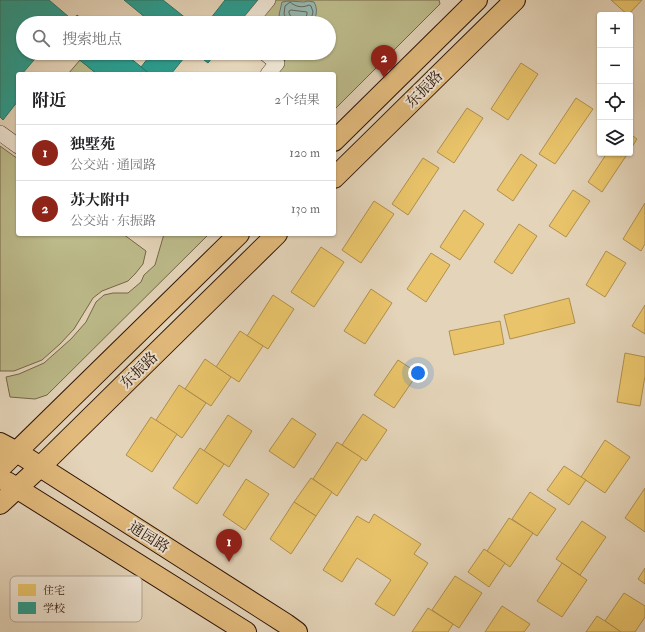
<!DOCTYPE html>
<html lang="zh">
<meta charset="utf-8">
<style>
:root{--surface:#fff;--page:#f6f6f6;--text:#202124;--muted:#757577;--line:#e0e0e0;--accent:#8f2418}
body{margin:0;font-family:"IM FELL Double Pica","Noto Serif SC",serif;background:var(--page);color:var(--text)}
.controls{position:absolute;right:12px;top:12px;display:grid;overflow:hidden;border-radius:4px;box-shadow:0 1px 3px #0004}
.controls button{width:36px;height:36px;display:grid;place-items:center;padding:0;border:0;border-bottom:1px solid var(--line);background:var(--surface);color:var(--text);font:20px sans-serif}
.you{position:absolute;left:418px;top:373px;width:14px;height:14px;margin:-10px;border:3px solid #fff;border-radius:50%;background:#1a73e8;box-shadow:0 0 0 6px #1a73e833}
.badge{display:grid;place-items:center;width:26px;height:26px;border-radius:50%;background:var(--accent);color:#fff;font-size:13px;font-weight:700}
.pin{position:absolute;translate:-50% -33px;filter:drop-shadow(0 1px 2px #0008)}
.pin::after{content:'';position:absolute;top:21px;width:14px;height:12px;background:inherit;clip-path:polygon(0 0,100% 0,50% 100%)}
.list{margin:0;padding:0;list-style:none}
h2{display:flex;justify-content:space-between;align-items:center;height:52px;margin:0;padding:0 16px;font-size:17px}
h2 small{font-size:13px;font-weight:400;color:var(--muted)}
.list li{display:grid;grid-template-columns:26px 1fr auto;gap:12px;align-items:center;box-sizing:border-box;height:56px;padding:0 16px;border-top:1px solid var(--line)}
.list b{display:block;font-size:15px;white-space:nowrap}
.list p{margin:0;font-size:13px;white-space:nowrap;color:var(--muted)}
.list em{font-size:13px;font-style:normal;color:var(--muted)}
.icon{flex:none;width:22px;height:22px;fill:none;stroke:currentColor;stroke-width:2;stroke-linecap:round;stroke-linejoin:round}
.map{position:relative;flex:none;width:645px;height:632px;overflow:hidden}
.search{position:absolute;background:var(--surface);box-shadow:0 1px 3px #0004;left:16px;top:16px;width:320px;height:44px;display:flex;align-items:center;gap:10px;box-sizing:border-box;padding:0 14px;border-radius:22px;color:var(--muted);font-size:15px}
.panel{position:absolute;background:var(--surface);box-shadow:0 1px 3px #0004;left:16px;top:72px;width:320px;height:164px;border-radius:4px}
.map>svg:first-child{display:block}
.green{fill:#bcba8a;stroke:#746648}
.water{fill:#95b8b0;stroke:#6b766c}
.homes{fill:#e9c46a;stroke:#b08f4c}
.schools{fill:#2a9d8f;stroke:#2b7466}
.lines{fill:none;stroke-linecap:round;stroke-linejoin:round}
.shore{stroke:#60665b;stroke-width:1}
.minor-casing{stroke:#5a4333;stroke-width:16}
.major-casing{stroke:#2c1306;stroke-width:22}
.minor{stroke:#ede3d2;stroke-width:15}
.major{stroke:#e2ba7c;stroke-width:20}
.labels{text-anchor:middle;stroke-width:4;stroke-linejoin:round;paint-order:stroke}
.street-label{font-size:15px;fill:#2c1306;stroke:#ede3d2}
.key{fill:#ede3d2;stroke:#b3a595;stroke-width:1}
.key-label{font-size:11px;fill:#2c1306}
</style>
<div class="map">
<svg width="645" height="632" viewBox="0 0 645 632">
<rect width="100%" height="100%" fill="#e4d4b9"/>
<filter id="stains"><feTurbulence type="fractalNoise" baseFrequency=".005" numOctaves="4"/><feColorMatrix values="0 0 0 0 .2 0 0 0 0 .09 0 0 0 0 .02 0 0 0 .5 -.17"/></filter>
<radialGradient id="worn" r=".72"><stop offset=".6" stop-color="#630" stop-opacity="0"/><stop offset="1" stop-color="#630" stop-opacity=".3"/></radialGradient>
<g class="green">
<path d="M276,0H439L440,4L334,110V74H273L286,59L279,53H329V23H258Z"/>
<path d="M80,60L97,74H68Z"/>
<path d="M0,146L18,159V234H123L146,251L143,264L135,274L128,281L102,291L93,298L74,329L60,344L42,360L14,371H0Z"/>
<path d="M164,234H209L47,395L35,399L10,397L6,377L19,374L44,363L71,339L86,322L96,302L104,295L113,293H128L141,282L144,275L155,265Z"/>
</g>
<path class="water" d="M288,1L304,2L308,1L314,2C318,9 317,16 312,23H284L279,15L282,2Z"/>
<g class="homes">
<path d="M611,0H642L628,15Z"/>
<path d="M521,63L538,74L508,120L491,109Z"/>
<path d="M576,98L593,109L555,164L539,154Z"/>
<path d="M467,108L483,118L454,163L437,152Z"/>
<path d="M630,134L637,139L630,150Z"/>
<path d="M607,153H628L602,192L588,182Z"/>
<path d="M521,154L537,165L513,201L497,190Z"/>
<path d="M423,158L439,168L408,215L392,204Z"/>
<path d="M573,190L590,201L566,237L549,226Z"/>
<path d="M374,201L394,214L361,263L342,250Z"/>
<path d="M645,203V244L641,251L623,239Z"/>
<path d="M464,210L484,224L460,260L440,247Z"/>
<path d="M519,224L537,236L512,274L494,262Z"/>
<path d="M321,247L344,262L314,307L291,292Z"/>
<path d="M606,251L626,263L605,297L586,285Z"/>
<path d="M431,253L450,265L426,302L407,289Z"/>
<path d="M371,289L392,303L365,344L344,331Z"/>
<path d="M273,295L294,309L268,349L247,336Z"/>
<path d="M569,298L575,323L510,339L504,315Z"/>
<path d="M645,305V334L632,326Z"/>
<path d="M500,321L504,344L454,355L449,331Z"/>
<path d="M240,331L263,346L239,382L216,367Z"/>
<path d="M625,353L645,357V376L640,406L617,402Z"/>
<path d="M205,359L231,377L211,406L185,389Z"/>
<path d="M398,360L418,373L394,408L374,395Z"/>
<path d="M179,385L206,403L182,438L156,420Z"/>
<path d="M363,414L387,430L366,461L342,445Z"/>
<path d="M228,415L252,431L229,467L204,451Z"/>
<path d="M151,417L177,434L152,472L126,455Z"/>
<path d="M292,418L316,434L294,468L269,451Z"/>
<path d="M605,440L630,457L605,493L581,477Z"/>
<path d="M337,442L362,458L337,496L313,479Z"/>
<path d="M200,448L224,464L197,504L173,488Z"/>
<path d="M564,466L586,480L569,505L547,490Z"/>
<path d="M311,478L332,492L316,516L294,502Z"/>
<path d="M246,479L269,494L245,530L223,515Z"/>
<path d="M645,488V532L625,518Z"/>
<path d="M530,492L556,509L537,536L512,519Z"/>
<path d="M294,502L316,516L291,554L270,539Z"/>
<path d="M374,514L421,544L414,554L428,563L394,616L375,604L391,580L357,558L342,582L323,570L357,516L369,523Z"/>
<path d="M509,518L533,533L510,567L487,551Z"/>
<path d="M582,521L606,537L580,575L556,559Z"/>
<path d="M484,549L505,563L489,587L468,572Z"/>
<path d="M562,563L587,580L562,617L537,601Z"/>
<path d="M645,568V584L638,579Z"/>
<path d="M455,576L482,593L459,628L432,610Z"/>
<path d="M624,593L645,606V617L635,632H621L605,621Z"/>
<path d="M502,606L530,624L524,632H485Z"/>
<path d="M428,608L453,624L448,632H412Z"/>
<path d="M597,616L605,621L621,632H586Z"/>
</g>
<g class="schools">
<path d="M0,0H49L69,17L64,23H23V53H40L22,74H18V101L3,120L0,117Z"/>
<path d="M124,0H163L192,23H152Z"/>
<path d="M225,0H259L240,23H207Z"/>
<path d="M77,15L87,23H71Z"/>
<path d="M71,53H124L150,74H97Z"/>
<path d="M152,53H188L171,74H150L141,67Z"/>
<path d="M195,53H216L208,63Z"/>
</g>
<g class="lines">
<g class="shore">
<path d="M288,23L287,20L284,14L285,6L290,2C296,7 302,8 309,5L311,6L313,12L310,23"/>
<path d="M293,23L292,19L289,13V11L291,10L307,12V14L304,23"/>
</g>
<defs>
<g id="minor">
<path d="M249,23L268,0"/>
<path d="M265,53L277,63L268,74"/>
<path d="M0,133L18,146"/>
</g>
<g id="major">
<path d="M334,141L477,0"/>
<path d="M334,178L515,0"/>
<path d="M0,443L17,452L286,624L297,632"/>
<path d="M0,468L239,234"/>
<path d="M7,482L246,632"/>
<path d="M0,504L40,467L277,234"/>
</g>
</defs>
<use href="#minor" class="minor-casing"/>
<use href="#major" class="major-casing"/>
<use href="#minor" class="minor"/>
<use href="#major" class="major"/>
</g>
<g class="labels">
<g class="street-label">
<text transform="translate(424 89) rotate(-45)" y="5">东振路</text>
<text transform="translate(139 370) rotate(-44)" y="5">东振路</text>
<text transform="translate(149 537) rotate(32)" y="5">通园路</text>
</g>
</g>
<rect x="10" y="576" width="132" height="46" rx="6" class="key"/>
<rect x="18" y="584" width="18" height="12" fill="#e9c46a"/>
<rect x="18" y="602" width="18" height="12" fill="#2a9d8f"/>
<g class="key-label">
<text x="43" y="594">住宅</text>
<text x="43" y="612">学校</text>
</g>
<rect width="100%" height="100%" filter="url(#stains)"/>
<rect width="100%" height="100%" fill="url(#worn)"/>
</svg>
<div class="controls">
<button>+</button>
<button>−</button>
<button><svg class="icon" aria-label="locate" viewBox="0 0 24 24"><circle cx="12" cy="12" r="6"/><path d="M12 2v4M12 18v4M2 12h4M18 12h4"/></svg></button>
<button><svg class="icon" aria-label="layers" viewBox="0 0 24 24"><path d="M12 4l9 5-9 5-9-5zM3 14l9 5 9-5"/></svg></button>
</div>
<div class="you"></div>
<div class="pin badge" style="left:229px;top:562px">1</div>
<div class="pin badge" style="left:384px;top:78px">2</div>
<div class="search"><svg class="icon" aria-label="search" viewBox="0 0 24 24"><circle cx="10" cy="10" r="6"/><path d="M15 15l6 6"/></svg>搜索地点</div>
<section class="panel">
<h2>附近<small>2个结果</small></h2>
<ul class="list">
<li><span class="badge">1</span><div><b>独墅苑</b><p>公交站 · 通园路</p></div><em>120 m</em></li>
<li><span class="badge">2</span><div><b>苏大附中</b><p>公交站 · 东振路</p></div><em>130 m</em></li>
</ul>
</section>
</div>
